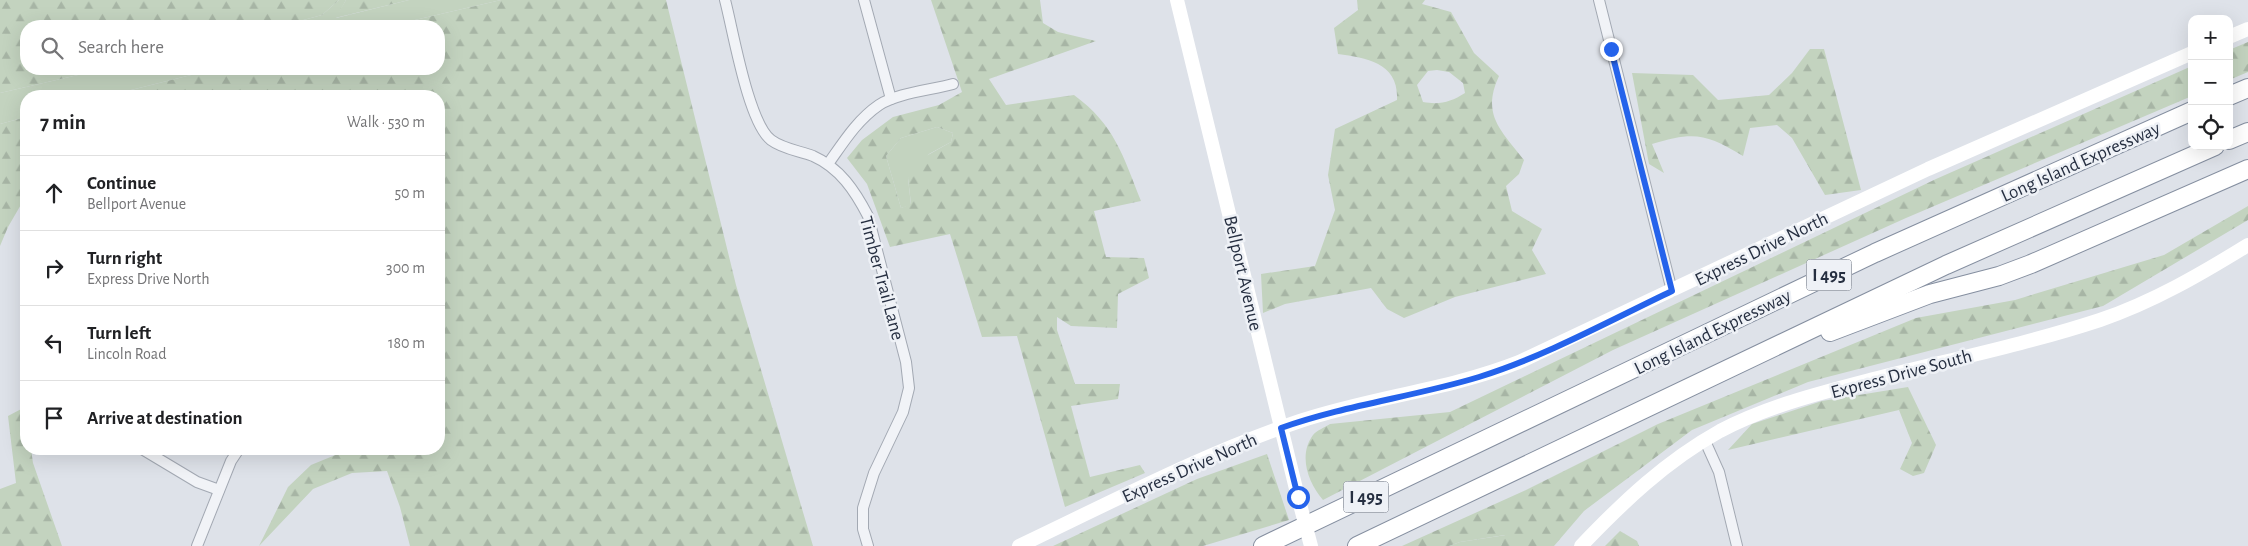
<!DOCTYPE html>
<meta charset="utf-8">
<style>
:root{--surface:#fff;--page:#f2f2f2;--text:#202124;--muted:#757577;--line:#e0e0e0}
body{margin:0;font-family:"Alegreya Sans",sans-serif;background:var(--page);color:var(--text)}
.controls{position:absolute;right:15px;top:15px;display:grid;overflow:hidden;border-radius:10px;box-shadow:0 5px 20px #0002}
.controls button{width:45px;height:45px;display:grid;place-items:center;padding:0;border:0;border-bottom:1px solid var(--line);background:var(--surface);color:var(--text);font:25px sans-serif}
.stop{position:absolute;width:15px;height:15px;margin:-11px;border:4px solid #2563eb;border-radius:50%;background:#fff}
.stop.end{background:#2563eb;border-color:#fff;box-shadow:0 1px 5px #0008}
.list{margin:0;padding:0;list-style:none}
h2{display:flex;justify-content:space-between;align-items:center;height:65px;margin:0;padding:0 20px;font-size:21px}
h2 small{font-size:16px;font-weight:400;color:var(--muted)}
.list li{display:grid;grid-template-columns:32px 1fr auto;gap:15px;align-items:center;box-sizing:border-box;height:75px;padding:0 20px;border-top:1px solid var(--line)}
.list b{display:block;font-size:19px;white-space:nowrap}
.list p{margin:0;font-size:16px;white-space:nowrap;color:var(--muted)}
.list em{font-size:16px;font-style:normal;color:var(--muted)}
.icon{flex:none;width:28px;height:28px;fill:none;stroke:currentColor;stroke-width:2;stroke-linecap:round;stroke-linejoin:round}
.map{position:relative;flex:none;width:2248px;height:546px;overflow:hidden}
.search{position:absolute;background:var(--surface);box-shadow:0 5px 20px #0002;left:20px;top:20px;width:425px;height:55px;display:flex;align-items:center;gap:12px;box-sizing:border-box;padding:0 18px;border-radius:20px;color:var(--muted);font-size:19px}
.panel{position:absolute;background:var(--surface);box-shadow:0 5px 20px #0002;left:20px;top:90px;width:425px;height:365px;border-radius:20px}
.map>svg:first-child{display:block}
.grass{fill:#c3d3bf}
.forest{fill:url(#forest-firs);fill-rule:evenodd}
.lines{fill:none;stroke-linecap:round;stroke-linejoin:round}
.minor-casing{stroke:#a3a9b3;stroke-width:12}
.motorway-casing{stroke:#858fa0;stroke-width:20}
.minor{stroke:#f1f3f7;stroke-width:10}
.secondary{stroke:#fff;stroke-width:14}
.motorway{stroke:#fff;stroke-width:18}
.secondary-bridge{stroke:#fff;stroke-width:14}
.route{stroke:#2563eb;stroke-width:6}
.labels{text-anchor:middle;stroke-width:5;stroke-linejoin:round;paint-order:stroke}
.shield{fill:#eef1f6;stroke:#626977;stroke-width:1}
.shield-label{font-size:18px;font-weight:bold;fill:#262f41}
.street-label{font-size:19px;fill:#262f41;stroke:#eef1f6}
</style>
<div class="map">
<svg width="2248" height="546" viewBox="0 0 2248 546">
<defs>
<pattern id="forest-firs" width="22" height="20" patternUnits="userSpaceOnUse" patternTransform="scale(1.25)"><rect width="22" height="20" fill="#c3d3bf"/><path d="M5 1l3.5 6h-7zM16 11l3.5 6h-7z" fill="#a7b5a5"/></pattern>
</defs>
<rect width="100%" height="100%" fill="#dee2e9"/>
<g class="grass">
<path d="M339,0H346L336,18L409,0H501L389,26H281L322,15Z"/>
<path d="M104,69H215L107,96H26V117L0,124V93Z"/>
<path d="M937,127L953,133L951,142L929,154L908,178L911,205L901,208L886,156L901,138Z"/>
<path d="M1506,535L1501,546H1449L1460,542Z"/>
</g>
<g class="forest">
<path d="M0,0H339L322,15L281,26H26V69H104L0,93Z"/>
<path d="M346,0H409L335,18Z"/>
<path d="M501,0H666L736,285L813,546H410L400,507L387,471L352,473L313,489L259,546L288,487L311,465L350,449H439V96H107L215,69H439V26H389Z"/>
<path d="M931,0H1040L1043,23L1058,32L1096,41L989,79L1006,105L1074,95C1115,125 1123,156 1141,201L1094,211L1106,257L1144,258L1149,278L1118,294L1117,328L1071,326L1057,317V330L1075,384H1120L1118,399L1071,406L1090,477L1140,465L1145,473L1065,507L1017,336L982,337L950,234L890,247L867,184L847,158L862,140L893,117L939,105L962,92ZM937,127L953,133L951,142L910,165L908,178L911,204L901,208L886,156L901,138Z"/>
<path d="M1357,0H1425L1422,4L1451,12L1474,53L1499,76C1481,115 1501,130 1524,160L1519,174L1506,186L1512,211L1542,229L1532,250L1546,274L1455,297L1404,318L1387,309L1371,288L1285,304L1263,313L1261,274L1315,266L1335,210L1328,175L1335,129L1397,100C1399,63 1367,58 1338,54L1334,28L1358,10ZM1437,70L1449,72L1463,83L1465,93C1451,102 1440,105 1423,102L1417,85L1428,71Z"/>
<path d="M2248,42V72L2229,80V50Z"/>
<path d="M1810,49H1824L1861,190L1825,195L1792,138L1777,125L1750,128L1743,156C1706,134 1695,131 1652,144L1664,173L1649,164L1632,73L1693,75L1718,100L1769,95L1792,73Z"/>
<path d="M2192,66V96L1906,218L1613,350L1323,500C1308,483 1298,455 1313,435C1316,431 1325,427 1330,424L1450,412L1936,179Z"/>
<path d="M26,117V196L8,227L0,246V124Z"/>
<path d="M2248,206V220L2103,306L1808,382L1692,430L1584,511L1554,546H1501L1505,535L1460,542L1449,546H1402L1526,490L1658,424L1916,318L2015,300L2164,255Z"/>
<path d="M1908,387L1936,445L1924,473L1913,476L1900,469L1912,443L1899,410L1728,450L1752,424L1822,401Z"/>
<path d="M25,407L26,449H31L33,463L62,546H0V489L16,483L8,416Z"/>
<path d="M1267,454L1289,520L1203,546H1053L1197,479Z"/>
<path d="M1620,531L1637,541L1639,546H1605Z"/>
</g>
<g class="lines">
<defs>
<g id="minor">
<path d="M725,0C733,30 748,122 771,140C783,149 800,151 813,156C840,168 855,191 868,216L906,362L909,388L903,412L874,473L863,508V529L868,546"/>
<path d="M864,0L891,99"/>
<path d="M1599,0L1672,291"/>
<path d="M828,164C843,143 857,120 879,105C897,93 932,90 953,84"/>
<path d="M1705,441L1719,472L1737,546"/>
<path d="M142,449L197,482L219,490"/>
<path d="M197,546L231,461L239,449"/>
</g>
<g id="motorway">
<path d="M2229,96L2248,88"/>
<path d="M2229,140L2248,132"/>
<path d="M1830,332L1930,294L1999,276L2031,264L2248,169"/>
<path d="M1263,546L1875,253L2192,111"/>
<path d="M1357,546L1946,265L2215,146"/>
</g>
</defs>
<use href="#minor" class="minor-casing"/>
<use href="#motorway" class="motorway-casing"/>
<use href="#minor" class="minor"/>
<g class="secondary">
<path d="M1177,0L1298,497"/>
<path d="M2229,37L2248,29"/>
<path d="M1019,546C1112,502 1202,454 1300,421C1372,397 1448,390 1519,362L1928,169L2192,53"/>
<path d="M1581,546C1623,502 1666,461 1720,431C1766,407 1816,394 1866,381C1944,361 2024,345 2100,320C2153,302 2201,274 2248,245"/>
</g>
<use href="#motorway" class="motorway"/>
<path class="secondary-bridge" d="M1298,497L1311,546"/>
</g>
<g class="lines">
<path class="route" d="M1298,497L1281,428C1345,405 1413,397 1479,377C1546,356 1609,321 1672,291L1611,49"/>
</g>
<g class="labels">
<g class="shield">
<rect x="1806.5" y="259.5" width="45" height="31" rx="4"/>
<rect x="1343.5" y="481.5" width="45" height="31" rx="4"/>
</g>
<g class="shield-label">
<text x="1829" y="281">I 495</text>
<text x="1366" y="503">I 495</text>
</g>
<g class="street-label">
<text transform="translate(2080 161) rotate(-24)" y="7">Long Island Expressway</text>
<text transform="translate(1761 248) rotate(-26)" y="7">Express Drive North</text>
<text transform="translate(1244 273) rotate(77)" y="7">Bellport Avenue</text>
<text transform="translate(883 278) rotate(75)" y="7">Timber Trail Lane</text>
<text transform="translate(1712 331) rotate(-26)" y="7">Long Island Expressway</text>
<text transform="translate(1901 373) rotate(-15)" y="7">Express Drive South</text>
<text transform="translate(1189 467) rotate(-24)" y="7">Express Drive North</text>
</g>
</g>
</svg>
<div class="controls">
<button>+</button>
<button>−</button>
<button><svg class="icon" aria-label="locate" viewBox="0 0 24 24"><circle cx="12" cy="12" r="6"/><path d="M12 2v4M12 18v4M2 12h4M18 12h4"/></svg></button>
</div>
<div class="stop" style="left:1298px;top:497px"></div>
<div class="stop end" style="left:1611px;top:49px"></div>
<div class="search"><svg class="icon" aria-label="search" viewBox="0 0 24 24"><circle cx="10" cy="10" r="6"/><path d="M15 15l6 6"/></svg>Search here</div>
<section class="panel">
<h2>7 min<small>Walk · 530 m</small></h2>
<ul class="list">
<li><svg class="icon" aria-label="ahead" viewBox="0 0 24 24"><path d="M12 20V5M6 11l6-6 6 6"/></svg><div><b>Continue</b><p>Bellport Avenue</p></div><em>50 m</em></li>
<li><svg class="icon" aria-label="right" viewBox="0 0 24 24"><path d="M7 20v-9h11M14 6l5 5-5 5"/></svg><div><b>Turn right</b><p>Express Drive North</p></div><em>300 m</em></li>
<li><svg class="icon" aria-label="left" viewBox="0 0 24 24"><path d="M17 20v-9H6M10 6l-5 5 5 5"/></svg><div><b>Turn left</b><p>Lincoln Road</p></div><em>180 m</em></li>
<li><svg class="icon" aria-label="arrive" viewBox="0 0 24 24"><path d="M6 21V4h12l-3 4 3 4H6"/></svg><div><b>Arrive at destination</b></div></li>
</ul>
</section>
</div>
